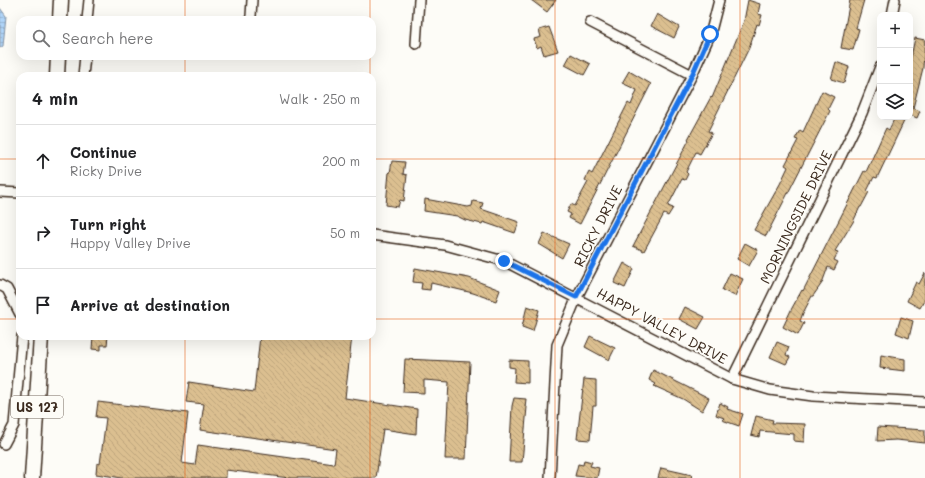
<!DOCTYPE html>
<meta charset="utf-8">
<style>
:root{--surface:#fff;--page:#f6f6f6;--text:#202124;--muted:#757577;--line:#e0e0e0}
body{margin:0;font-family:Mali,sans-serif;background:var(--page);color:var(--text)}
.controls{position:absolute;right:12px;top:12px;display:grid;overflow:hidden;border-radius:8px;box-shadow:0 4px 16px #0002}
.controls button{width:36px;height:36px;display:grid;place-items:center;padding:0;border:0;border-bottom:1px solid var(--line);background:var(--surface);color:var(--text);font:20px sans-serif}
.stop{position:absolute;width:12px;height:12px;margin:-9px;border:3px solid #1a73e8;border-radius:50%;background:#fff}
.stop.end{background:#1a73e8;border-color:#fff;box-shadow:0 1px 4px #0008}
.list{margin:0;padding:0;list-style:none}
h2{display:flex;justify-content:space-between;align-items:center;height:52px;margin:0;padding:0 16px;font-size:17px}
h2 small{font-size:13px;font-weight:400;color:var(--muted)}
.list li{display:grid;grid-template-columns:26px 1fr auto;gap:12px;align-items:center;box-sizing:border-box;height:72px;padding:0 16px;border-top:1px solid var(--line)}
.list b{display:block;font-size:15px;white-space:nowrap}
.list p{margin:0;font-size:13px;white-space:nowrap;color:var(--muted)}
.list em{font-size:13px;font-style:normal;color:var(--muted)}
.icon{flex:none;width:22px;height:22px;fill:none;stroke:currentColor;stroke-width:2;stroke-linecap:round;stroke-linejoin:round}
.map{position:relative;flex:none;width:925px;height:478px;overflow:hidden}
.search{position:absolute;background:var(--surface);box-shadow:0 4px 16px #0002;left:16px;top:16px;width:360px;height:44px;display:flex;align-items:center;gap:10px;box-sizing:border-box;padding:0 14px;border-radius:12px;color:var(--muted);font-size:15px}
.panel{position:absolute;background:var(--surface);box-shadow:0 4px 16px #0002;left:16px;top:72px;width:360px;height:268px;border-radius:12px}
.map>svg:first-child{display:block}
.water{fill:url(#water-rules);stroke:#8190a1}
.building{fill:url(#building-back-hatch);stroke:#3b2a1e}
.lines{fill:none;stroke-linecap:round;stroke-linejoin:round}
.street-casing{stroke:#3b2a1e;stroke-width:12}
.primary-casing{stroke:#3b2a1e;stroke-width:17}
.street{stroke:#fdfcf7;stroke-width:9}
.primary{stroke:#fdfcf7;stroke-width:14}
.route{stroke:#1a73e8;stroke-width:5}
.grid{fill:none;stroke:#e8590c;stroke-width:1;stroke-opacity:0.55}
.labels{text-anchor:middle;stroke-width:4;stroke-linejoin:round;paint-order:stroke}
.shield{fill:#fdfcf7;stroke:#75695f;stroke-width:1}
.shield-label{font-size:13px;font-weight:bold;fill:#3b2a1e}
.street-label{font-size:14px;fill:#3b2a1e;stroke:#fdfcf7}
</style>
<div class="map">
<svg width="925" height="478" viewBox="0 0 925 478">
<defs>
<pattern id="water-rules" width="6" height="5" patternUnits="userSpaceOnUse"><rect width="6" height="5" fill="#afd4f8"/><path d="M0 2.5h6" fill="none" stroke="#97b6d4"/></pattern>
<pattern id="building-back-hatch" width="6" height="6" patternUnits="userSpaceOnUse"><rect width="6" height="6" fill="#dbbf90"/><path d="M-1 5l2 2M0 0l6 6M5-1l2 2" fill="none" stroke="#bda47c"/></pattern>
</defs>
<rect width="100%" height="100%" fill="#fdfcf7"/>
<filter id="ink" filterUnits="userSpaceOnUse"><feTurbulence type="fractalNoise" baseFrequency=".025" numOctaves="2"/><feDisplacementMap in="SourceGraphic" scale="8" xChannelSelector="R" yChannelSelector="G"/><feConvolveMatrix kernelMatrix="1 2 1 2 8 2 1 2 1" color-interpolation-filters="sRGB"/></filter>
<g filter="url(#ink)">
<path class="water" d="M0,8L6,16L3,46L0,48Z"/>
<g class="building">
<path d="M531,0H556L547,12Z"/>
<path d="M748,0L760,4L758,14L762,15L759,25L757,24L749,48L708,131L712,133L700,154L696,152L686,172L688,174L685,180L682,179L668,206L673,208L668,216L664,214L644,251L633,246L689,140L688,139L711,97L712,98L744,21Z"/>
<path d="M850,0H864L856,28L859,29L853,50L841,48Z"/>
<path d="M657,14L679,27L674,38L651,26Z"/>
<path d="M549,27L558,51L544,55L541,46L537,48L534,39L541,37L539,30Z"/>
<path d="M915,38L925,40L923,68L913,108L920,111L917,118L910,115V62Z"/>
<path d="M571,54L590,64L584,75L565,65Z"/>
<path d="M836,62L849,67L844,83L831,79Z"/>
<path d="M629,71L651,84L580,224L569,218L571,214L567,212L571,204L575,206L588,182L585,180L589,172L592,174L628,103L631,105L637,90L622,83Z"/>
<path d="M822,91L834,97L828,109L830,111L766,236L754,230L780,184L788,167L785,165L798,140L795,139L800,130L803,132Z"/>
<path d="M895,117H906L877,178L874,177L867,191L869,192L861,207H860L853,222L835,251L838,252L834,260L838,262L834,270L828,267L822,283L813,296H812L803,313L800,321L804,323L798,335L783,327L792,308L802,290L803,291L864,171L866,172L886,128L889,130Z"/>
<path d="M392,161L405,162L403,174L407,175L404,201L400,200L398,207L386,205L389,172L390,173Z"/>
<path d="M425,199L468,207L472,206L473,201L483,203L481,209L519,222L515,233L483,222L482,224L465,220L457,216L424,211Z"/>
<path d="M544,233L569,244L562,258L539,244Z"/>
<path d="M745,243L758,250L749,266L737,259Z"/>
<path d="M624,263L634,269L625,288L614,283Z"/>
<path d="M415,268L469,278L500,290L496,301L473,293L431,283L430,290L421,289L422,283L413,282Z"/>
<path d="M730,273L743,279L735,296L722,290Z"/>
<path d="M925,273V299L920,308L907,301L916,282L919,284Z"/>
<path d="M527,306L539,310L533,331L522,327Z"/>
<path d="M685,307L705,317L698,329L679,319Z"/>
<path d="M901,317L913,321L909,338L896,333Z"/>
<path d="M93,336H108L107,345H101V350L92,349Z"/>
<path d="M260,336H352L345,398L417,409L416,434L383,429L376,478H289L226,470V478H122L96,474L97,463L100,464L106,418L96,417L98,402L188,413L182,463L195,465L198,445L334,464L336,449L200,430L204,404L186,402L189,382L254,392Z"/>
<path d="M590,336L615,348L609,360L585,347Z"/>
<path d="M777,342L789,347L786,355L790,357L786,364L770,357Z"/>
<path d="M881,355L905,359V371L880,368Z"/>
<path d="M405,359L470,362L466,459H445L449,382L424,380V393L403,392Z"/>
<path d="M509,360L528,361V383L514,382L515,368L509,367Z"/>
<path d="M653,370L709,398L702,411L683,399L654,386L656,384L649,380Z"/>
<path d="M584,379L596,380V406H593L590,440L577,439Z"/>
<path d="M514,398L526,399L525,407H527L522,462H509L512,406Z"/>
<path d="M720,403L728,407L727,409L743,414L739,426L722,420L724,418L716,415Z"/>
<path d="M756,416L773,420L772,423L805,424L804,442L794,441V434L760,431L759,437L751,435Z"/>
<path d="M878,427L925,430V443L896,440L877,441Z"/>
<path d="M584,460L592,462L590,466L599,468L597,478L575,476L578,464L583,465Z"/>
<path d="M661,468L692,475L691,478H658Z"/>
</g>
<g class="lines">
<defs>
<g id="street">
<path d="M892,15L895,0"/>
<path d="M251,16L252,0"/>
<path d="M87,20L89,0"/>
<path d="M590,22L692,75"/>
<path d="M416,44L419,0"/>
<path d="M83,76L85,56"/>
<path d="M0,192L20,193"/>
<path d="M372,235L445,245L504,261L732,379L770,390L813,396L925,402"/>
<path d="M0,285L7,289L20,314"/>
<path d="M732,379L862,113L880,67"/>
<path d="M4,444L14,425L22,336"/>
<path d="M550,478L557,345L577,297L692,75L710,35L719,0"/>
</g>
<g id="primary">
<path d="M60,20L61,0"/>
<path d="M57,76L58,56"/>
<path d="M32,478L41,336"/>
</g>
</defs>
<use href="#street" class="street-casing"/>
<use href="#primary" class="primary-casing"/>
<use href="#street" class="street"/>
<use href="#primary" class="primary"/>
</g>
</g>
<g class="lines" filter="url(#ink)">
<path class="route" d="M504,261L576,297L692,75L710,34"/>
</g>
<path class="grid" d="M185,0V20M370,0V20M555,0V478M740,0V478M185,56V76M370,56V76M0,159H20M372,159H925M0,319H20M372,319H925M185,336V478M370,336V478"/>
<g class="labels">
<rect class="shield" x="11" y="396" width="52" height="22" rx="3"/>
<g class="shield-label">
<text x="37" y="412">US 127</text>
</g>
<g class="street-label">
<text transform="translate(796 217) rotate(-64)" y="5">MORNINGSIDE DRIVE</text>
<text transform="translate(598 226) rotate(-63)" y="5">RICKY DRIVE</text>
<text transform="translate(662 326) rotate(28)" y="5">HAPPY VALLEY DRIVE</text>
</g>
</g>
</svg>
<div class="controls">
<button>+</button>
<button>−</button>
<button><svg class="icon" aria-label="layers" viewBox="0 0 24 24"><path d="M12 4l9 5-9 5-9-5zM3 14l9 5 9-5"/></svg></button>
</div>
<div class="stop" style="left:710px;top:34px"></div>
<div class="stop end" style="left:504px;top:261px"></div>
<div class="search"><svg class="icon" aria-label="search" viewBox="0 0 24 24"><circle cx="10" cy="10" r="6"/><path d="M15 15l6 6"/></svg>Search here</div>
<section class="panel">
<h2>4 min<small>Walk · 250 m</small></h2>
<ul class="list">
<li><svg class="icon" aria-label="ahead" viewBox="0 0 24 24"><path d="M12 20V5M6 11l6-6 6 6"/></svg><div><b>Continue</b><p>Ricky Drive</p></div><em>200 m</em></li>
<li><svg class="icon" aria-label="right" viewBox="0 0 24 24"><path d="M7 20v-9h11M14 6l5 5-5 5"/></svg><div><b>Turn right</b><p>Happy Valley Drive</p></div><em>50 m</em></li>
<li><svg class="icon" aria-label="arrive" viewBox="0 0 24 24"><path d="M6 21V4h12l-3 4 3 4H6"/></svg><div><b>Arrive at destination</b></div></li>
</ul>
</section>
</div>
